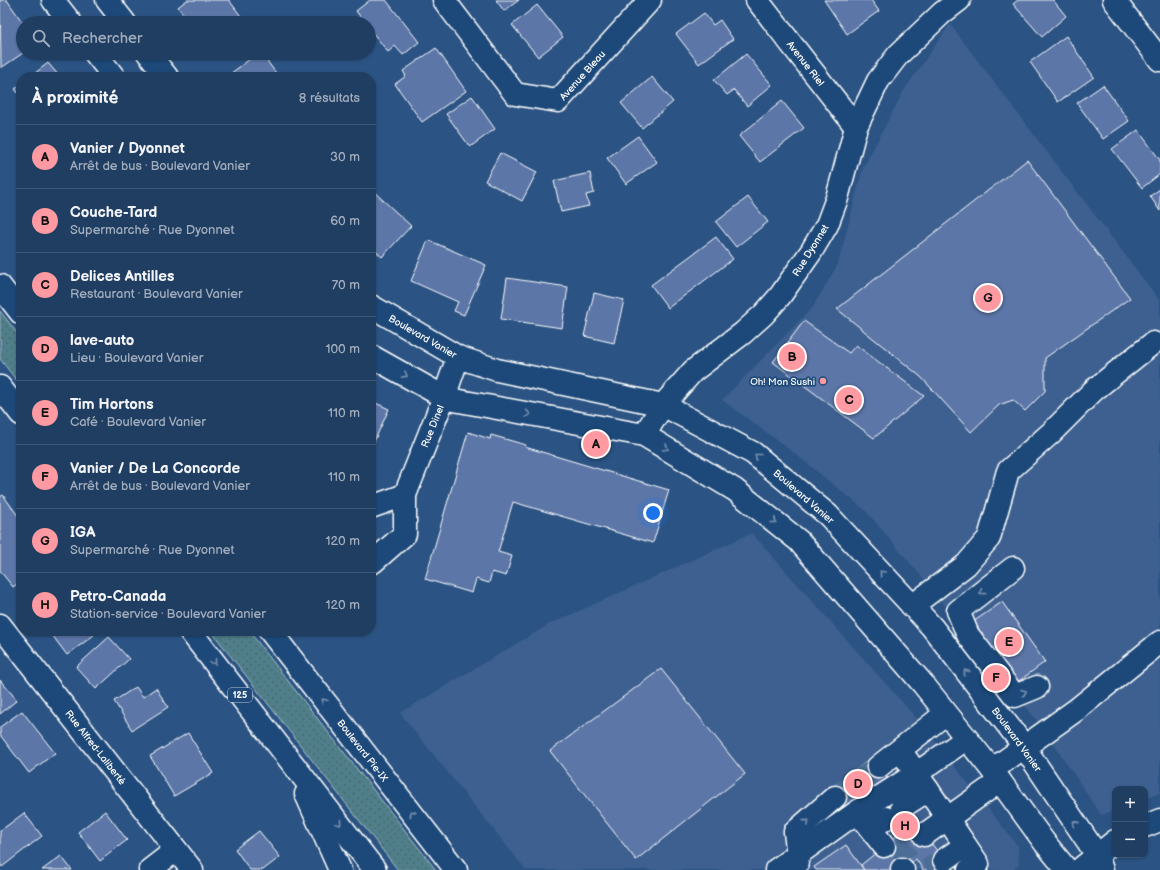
<!DOCTYPE html>
<html lang="fr">
<meta charset="utf-8">
<style>
:root{--surface:#203e62;--page:#2d496b;--text:#f1f3f6;--muted:#a2aebe;--line:#3d5777;--accent:#ff9aa2}
body{margin:0;font-family:"Balsamiq Sans",sans-serif;background:var(--page);color:var(--text)}
.controls{position:absolute;right:12px;bottom:12px;display:grid;overflow:hidden;border-radius:8px;box-shadow:0 1px 3px #0004}
.controls button{width:36px;height:36px;display:grid;place-items:center;padding:0;border:0;border-bottom:1px solid var(--line);background:var(--surface);color:var(--text);font:20px sans-serif}
.you{position:absolute;left:653px;top:513px;width:14px;height:14px;margin:-10px;border:3px solid #fff;border-radius:50%;background:#1a73e8;box-shadow:0 0 0 6px #1a73e833}
.badge{display:grid;place-items:center;width:26px;height:26px;border-radius:50%;background:var(--accent);color:#111;font-size:13px;font-weight:700}
.pin{position:absolute;translate:-50% -50%;border:2px solid #fff;box-shadow:0 1px 4px #0006}
.list{margin:0;padding:0;list-style:none}
h2{display:flex;justify-content:space-between;align-items:center;height:52px;margin:0;padding:0 16px;font-size:17px}
h2 small{font-size:13px;font-weight:400;color:var(--muted)}
.list li{display:grid;grid-template-columns:26px 1fr auto;gap:12px;align-items:center;box-sizing:border-box;height:64px;padding:0 16px;border-top:1px solid var(--line)}
.list b{display:block;font-size:15px;white-space:nowrap}
.list p{margin:0;font-size:13px;white-space:nowrap;color:var(--muted)}
.list em{font-size:13px;font-style:normal;color:var(--muted)}
.icon{flex:none;width:22px;height:22px;fill:none;stroke:currentColor;stroke-width:2;stroke-linecap:round;stroke-linejoin:round}
.map{position:relative;flex:none;width:1160px;height:870px;overflow:hidden}
.search{position:absolute;background:var(--surface);box-shadow:0 1px 3px #0004;left:16px;top:16px;width:360px;height:44px;display:flex;align-items:center;gap:10px;box-sizing:border-box;padding:0 14px;border-radius:22px;color:var(--muted);font-size:15px}
.panel{position:absolute;background:var(--surface);box-shadow:0 1px 3px #0004;left:16px;top:72px;width:360px;height:564px;border-radius:16px}
.map>svg:first-child{display:block}
.built{fill:#3d6190}
.grass{fill:url(#grass-dots);stroke:#a7bfc4}
.building{fill:#5b76a8;stroke:#fff}
.lines{fill:none;stroke-linecap:round;stroke-linejoin:round}
.minor-tunnel{stroke:#4b6d96;stroke-width:22;stroke-dasharray:22 11;stroke-linecap:butt}
.minor-casing{stroke:#fff;stroke-width:25}
.highway-casing{stroke:#fff;stroke-width:25}
.minor{stroke:#1f4a7a;stroke-width:22}
.highway{stroke:#1f4a7a;stroke-width:22}
.oneway{stroke:#7992af}
.poi-dot{fill:#ff9aa2;stroke:#1f4a7a;stroke-width:1.5}
.labels{text-anchor:middle;stroke-width:3.5;stroke-linejoin:round;paint-order:stroke}
.shield{fill:#1f4a7a;stroke:#bcc9d7;stroke-width:1}
.shield-label{font-size:9px;font-weight:bold;fill:#fff}
.street-label{font-size:10px;fill:#fff;stroke:#1f4a7a}
.poi-label{font-size:10px;fill:#fff;stroke:#1f4a7a;text-anchor:end}
</style>
<div class="map">
<svg width="1160" height="870" viewBox="0 0 1160 870">
<defs>
<pattern id="grass-dots" width="8" height="8" patternUnits="userSpaceOnUse"><rect width="8" height="8" fill="#4f7f8a"/><path d="M2 2h.1M6 6h.1" fill="none" stroke="#4e666b" stroke-width="1.8" stroke-linecap="round"/></pattern>
</defs>
<rect width="100%" height="100%" fill="#2b5383"/>
<filter id="ink" filterUnits="userSpaceOnUse"><feTurbulence type="fractalNoise" baseFrequency=".025" numOctaves="2"/><feDisplacementMap in="SourceGraphic" scale="8" xChannelSelector="R" yChannelSelector="G"/><feConvolveMatrix kernelMatrix="1 2 1 2 8 2 1 2 1" color-interpolation-filters="sRGB"/></filter>
<g filter="url(#ink)">
<g class="built">
<path d="M950,24L1160,301V793L1145,799V789H1115V810L1101,815L1043,728L917,571L865,510L789,449L722,400L813,307L838,264L863,168L903,92Z"/>
<path d="M752,533L918,720L1018,846L1019,865L1013,870H526L400,713L548,625Z"/>
</g>
<g class="grass">
<path d="M0,311L21,338V386L0,359Z"/>
<path d="M211,631H249L436,870H398Z"/>
</g>
<g class="building">
<path d="M0,0H7L23,23V53L1,68Z"/>
<path d="M187,0H229L246,23H190L178,7Z"/>
<path d="M370,0H386L419,42L403,55L395,46L388,52L369,28V23H365L356,11Z"/>
<path d="M496,0H519L504,11Z"/>
<path d="M824,0H871L879,11L847,34Z"/>
<path d="M1018,0H1053L1066,16L1042,37L1013,4Z"/>
<path d="M537,5L563,37L538,57L512,25Z"/>
<path d="M704,13L713,25L720,20L733,39L699,64L676,34Z"/>
<path d="M1066,36L1094,77L1058,102L1030,62Z"/>
<path d="M436,48L466,91L422,122L395,84L406,76L403,71Z"/>
<path d="M258,53H261L279,77H226Z"/>
<path d="M746,54L772,85L747,106L734,90L727,95L714,80Z"/>
<path d="M48,63L60,77H30Z"/>
<path d="M652,77L673,102L642,128L621,103Z"/>
<path d="M21,84V97L15,89Z"/>
<path d="M1103,85L1129,121L1103,139L1077,103Z"/>
<path d="M472,96L495,129L470,147L446,114Z"/>
<path d="M782,101L804,128L760,162L739,136Z"/>
<path d="M1138,130L1160,160V174L1142,188L1112,149Z"/>
<path d="M638,136L657,162L626,184L607,158Z"/>
<path d="M500,153L537,172L522,201L485,181Z"/>
<path d="M1027,160L1130,298L1045,358V391L1025,411L1013,400L999,405L971,432L921,377L837,309Z"/>
<path d="M590,173L594,193L586,195L589,206L561,212L554,181Z"/>
<path d="M371,189L411,226L382,257L371,247Z"/>
<path d="M1160,189V211L1150,196Z"/>
<path d="M748,197L768,222L736,247L716,222Z"/>
<path d="M716,237L733,259L668,308L651,285Z"/>
<path d="M428,240L486,265L464,315L454,311L458,302L411,281Z"/>
<path d="M507,278L568,287L562,328L501,319Z"/>
<path d="M594,293L624,300L614,343L584,336Z"/>
<path d="M804,321L849,353L856,345L924,396L874,438L773,362Z"/>
<path d="M371,401L389,409L372,446H371Z"/>
<path d="M468,432L490,439L491,435L526,445L525,447L669,490L653,543L513,502L498,552L512,556L506,576L492,572L489,583L476,579L472,593L425,579Z"/>
<path d="M3,495L21,520V581L13,587L0,571V497Z"/>
<path d="M1002,602L1045,662L1016,683L973,622Z"/>
<path d="M49,631H91L94,635L67,655Z"/>
<path d="M109,637L129,659L96,689L76,667Z"/>
<path d="M661,669L745,774L636,860L550,751Z"/>
<path d="M0,680L17,700L0,714Z"/>
<path d="M136,687L143,697L156,688L168,707L132,730L114,701Z"/>
<path d="M22,711L55,753L29,773L0,735V727Z"/>
<path d="M188,733L213,773L174,796L150,756Z"/>
<path d="M871,758L887,778L846,810L830,790Z"/>
<path d="M885,798L902,807L950,867V870H923L916,859L901,870H864L861,865L899,834L878,808Z"/>
<path d="M105,811L127,840L100,861L78,832Z"/>
<path d="M24,813L42,836L2,867L0,863V831Z"/>
<path d="M259,831L280,857L263,870H250L235,849Z"/>
<path d="M846,845L864,870H816L814,867Z"/>
<path d="M61,856L72,870H42Z"/>
</g>
<g class="lines">
<g class="minor-tunnel">
<path d="M835,797L878,767"/>
<path d="M893,857L924,835"/>
<path d="M927,870L944,860"/>
</g>
<defs>
<g id="minor">
<path d="M53,0L71,23"/>
<path d="M107,0L125,23"/>
<path d="M444,0L515,94L558,101L650,0"/>
<path d="M757,0L856,127"/>
<path d="M1114,0L1160,60"/>
<path d="M95,53L114,77"/>
<path d="M148,53L167,77"/>
<path d="M371,306L458,357L497,370L663,405L753,453L828,515L932,627L1020,741L1097,855L1102,870"/>
<path d="M371,356L444,397L454,400L644,435L735,490L799,541L804,547L923,684L992,770L1045,843L1067,870"/>
<path d="M644,435L663,405L693,371L743,333L764,314L780,296L811,252L827,225L837,198L856,127L878,81L898,55L942,13L959,0"/>
<path d="M371,507L405,495"/>
<path d="M371,561L373,562L405,534V495L444,397L458,357"/>
<path d="M1013,568L958,611L968,635L1015,696L1037,687"/>
<path d="M912,606L966,565L989,538L1008,471L1052,432L1094,390L1153,343"/>
<path d="M0,625L192,870"/>
<path d="M900,750L928,790L978,864L969,870"/>
<path d="M878,767L945,714"/>
<path d="M992,770L1076,710L1160,642"/>
<path d="M902,807L928,790"/>
<path d="M857,812L884,846"/>
<path d="M1145,826L1160,820"/>
<path d="M871,829L886,818"/>
<path d="M924,835L1000,781"/>
<path d="M944,860L965,846"/>
<path d="M796,867L798,855L795,832L835,797"/>
<path d="M902,869L903,870"/>
<path d="M150,870L176,850"/>
<path d="M776,870L857,812L917,773L966,739"/>
<path d="M1079,870L1115,841"/>
</g>
<g id="highway">
<path d="M0,286L21,313"/>
<path d="M0,387L21,414"/>
<path d="M190,631L375,870"/>
<path d="M270,631L456,870"/>
<path d="M306,794L340,870"/>
</g>
</defs>
<use href="#minor" class="minor-casing"/>
<use href="#highway" class="highway-casing"/>
<use href="#minor" class="minor"/>
<use href="#highway" class="highway"/>
</g>
<defs><path id="oneway-chevron" d="M-2-3.5L2.5 0L-2 3.5" fill="none" stroke-width="1.6" stroke-linecap="round" stroke-linejoin="round"/></defs>
<g class="oneway">
<use href="#oneway-chevron" transform="translate(405 375) rotate(29)"/>
<use href="#oneway-chevron" transform="translate(528 414) rotate(10)"/>
<use href="#oneway-chevron" transform="translate(666 448) rotate(31)"/>
<use href="#oneway-chevron" transform="translate(757 456) rotate(-142)"/>
<use href="#oneway-chevron" transform="translate(774 521) rotate(39)"/>
<use href="#oneway-chevron" transform="translate(882 573) rotate(-133)"/>
<use href="#oneway-chevron" transform="translate(982 592) rotate(143)"/>
<use href="#oneway-chevron" transform="translate(214 662) rotate(52)"/>
<use href="#oneway-chevron" transform="translate(966 672) rotate(-128)"/>
<use href="#oneway-chevron" transform="translate(1024 692) rotate(-21)"/>
<use href="#oneway-chevron" transform="translate(324 701) rotate(-128)"/>
<use href="#oneway-chevron" transform="translate(412 813) rotate(-128)"/>
<use href="#oneway-chevron" transform="translate(807 822) rotate(-41)"/>
<use href="#oneway-chevron" transform="translate(339 823) rotate(52)"/>
<use href="#oneway-chevron" transform="translate(1075 823) rotate(-125)"/>
</g>
</g>
<circle class="poi-dot" cx="823" cy="381" r="4"/>
<g class="labels">
<rect class="shield" x="228" y="688" width="24" height="14" rx="3"/>
<g class="shield-label">
<text x="240" y="698">125</text>
</g>
<g class="street-label">
<text transform="translate(806 63) rotate(52)" y="4">Avenue Riel</text>
<text transform="translate(582 75) rotate(-48)" y="4">Avenue Bleau</text>
<text transform="translate(810 250) rotate(-58)" y="4">Rue Dyonnet</text>
<text transform="translate(423 336) rotate(30)" y="4">Boulevard Vanier</text>
<text transform="translate(432 426) rotate(-68)" y="4">Rue Dinel</text>
<text transform="translate(804 496) rotate(41)" y="4">Boulevard Vanier</text>
<text transform="translate(1017 739) rotate(54)" y="4">Boulevard Vanier</text>
<text transform="translate(96 747) rotate(52)" y="4">Rue Alfred-Laliberté</text>
<text transform="translate(363 750) rotate(52)" y="4">Boulevard Pie-IX</text>
</g>
<g class="poi-label">
<text x="815" y="385">Oh! Mon Sushi</text>
</g>
</g>
</svg>
<div class="controls">
<button>+</button>
<button>−</button>
</div>
<div class="you"></div>
<div class="pin badge" style="left:596px;top:444px">A</div>
<div class="pin badge" style="left:792px;top:357px">B</div>
<div class="pin badge" style="left:849px;top:400px">C</div>
<div class="pin badge" style="left:858px;top:784px">D</div>
<div class="pin badge" style="left:1009px;top:642px">E</div>
<div class="pin badge" style="left:996px;top:678px">F</div>
<div class="pin badge" style="left:988px;top:298px">G</div>
<div class="pin badge" style="left:905px;top:826px">H</div>
<div class="search"><svg class="icon" aria-label="search" viewBox="0 0 24 24"><circle cx="10" cy="10" r="6"/><path d="M15 15l6 6"/></svg>Rechercher</div>
<section class="panel">
<h2>À proximité<small>8 résultats</small></h2>
<ul class="list">
<li><span class="badge">A</span><div><b>Vanier / Dyonnet</b><p>Arrêt de bus · Boulevard Vanier</p></div><em>30 m</em></li>
<li><span class="badge">B</span><div><b>Couche-Tard</b><p>Supermarché · Rue Dyonnet</p></div><em>60 m</em></li>
<li><span class="badge">C</span><div><b>Delices Antilles</b><p>Restaurant · Boulevard Vanier</p></div><em>70 m</em></li>
<li><span class="badge">D</span><div><b>lave-auto</b><p>Lieu · Boulevard Vanier</p></div><em>100 m</em></li>
<li><span class="badge">E</span><div><b>Tim Hortons</b><p>Café · Boulevard Vanier</p></div><em>110 m</em></li>
<li><span class="badge">F</span><div><b>Vanier / De La Concorde</b><p>Arrêt de bus · Boulevard Vanier</p></div><em>110 m</em></li>
<li><span class="badge">G</span><div><b>IGA</b><p>Supermarché · Rue Dyonnet</p></div><em>120 m</em></li>
<li><span class="badge">H</span><div><b>Petro-Canada</b><p>Station-service · Boulevard Vanier</p></div><em>120 m</em></li>
</ul>
</section>
</div>
